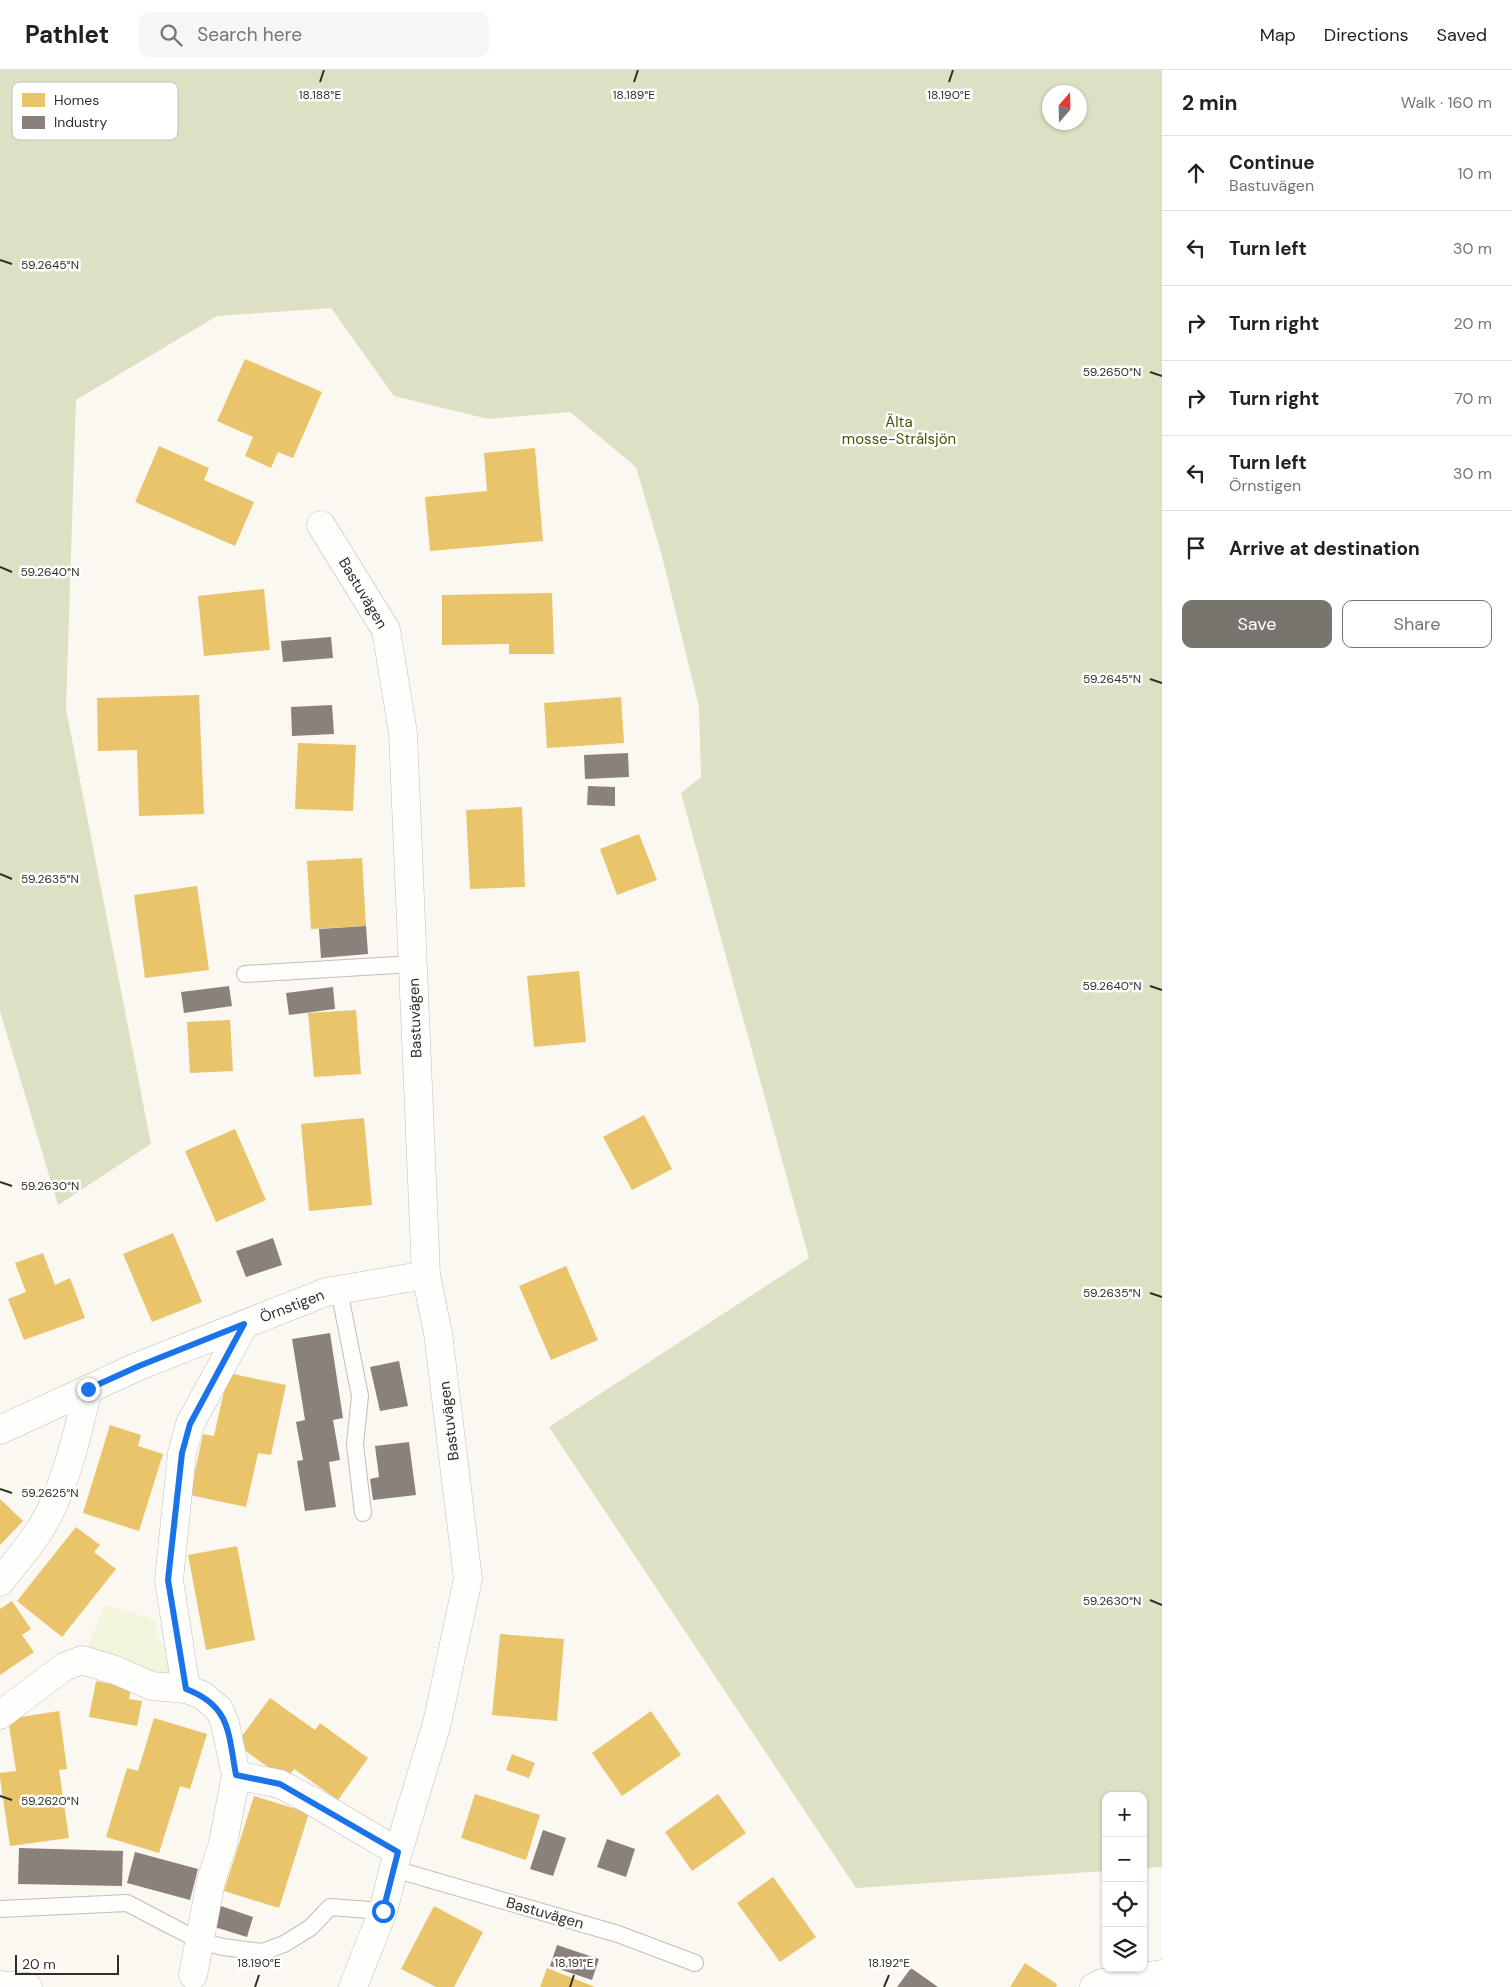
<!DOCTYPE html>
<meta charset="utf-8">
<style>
:root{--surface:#fff;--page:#f6f6f6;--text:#202124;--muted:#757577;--line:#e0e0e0;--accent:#78756e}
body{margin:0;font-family:"DM Sans",sans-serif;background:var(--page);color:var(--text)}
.controls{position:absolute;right:15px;bottom:15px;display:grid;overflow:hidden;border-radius:10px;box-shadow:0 1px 4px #0004}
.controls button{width:45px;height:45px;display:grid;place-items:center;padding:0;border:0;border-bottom:1px solid var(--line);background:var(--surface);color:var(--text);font:25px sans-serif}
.compass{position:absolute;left:1042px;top:15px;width:45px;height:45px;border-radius:50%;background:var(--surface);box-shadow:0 1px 4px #0004;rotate:20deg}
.scale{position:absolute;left:15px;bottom:12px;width:104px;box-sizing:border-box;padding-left:5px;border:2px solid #322e27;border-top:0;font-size:14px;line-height:18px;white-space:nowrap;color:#322e27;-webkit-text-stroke:4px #fff;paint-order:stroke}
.stop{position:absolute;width:15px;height:15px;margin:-11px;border:4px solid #1a73e8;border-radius:50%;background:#fff}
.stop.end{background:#1a73e8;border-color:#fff;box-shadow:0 1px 5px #0008}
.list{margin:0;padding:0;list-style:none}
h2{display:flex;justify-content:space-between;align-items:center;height:65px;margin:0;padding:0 20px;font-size:21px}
h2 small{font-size:16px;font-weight:400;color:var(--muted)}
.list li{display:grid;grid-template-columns:32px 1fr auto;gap:15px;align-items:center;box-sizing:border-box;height:75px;padding:0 20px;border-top:1px solid var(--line)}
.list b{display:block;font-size:19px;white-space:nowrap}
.list p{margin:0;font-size:16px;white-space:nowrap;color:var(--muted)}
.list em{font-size:16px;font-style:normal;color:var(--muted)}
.actions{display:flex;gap:10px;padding:15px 20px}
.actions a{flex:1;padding:11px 0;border:1px solid var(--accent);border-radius:10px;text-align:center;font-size:18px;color:var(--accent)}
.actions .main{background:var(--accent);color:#fff}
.icon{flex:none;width:28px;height:28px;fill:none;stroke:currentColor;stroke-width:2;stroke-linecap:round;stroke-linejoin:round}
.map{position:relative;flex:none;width:1162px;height:1917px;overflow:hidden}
header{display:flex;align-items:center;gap:30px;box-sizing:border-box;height:70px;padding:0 25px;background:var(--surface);border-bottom:1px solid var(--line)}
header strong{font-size:24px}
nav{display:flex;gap:28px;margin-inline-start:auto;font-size:18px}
.search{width:350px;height:45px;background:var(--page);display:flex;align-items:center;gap:12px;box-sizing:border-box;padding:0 18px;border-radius:10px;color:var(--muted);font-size:19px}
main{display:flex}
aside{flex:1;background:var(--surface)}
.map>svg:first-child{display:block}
.green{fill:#f2f4dc}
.forest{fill:#dee0c4;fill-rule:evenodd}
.homes{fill:#e9c46a}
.industry{fill:#8a817c}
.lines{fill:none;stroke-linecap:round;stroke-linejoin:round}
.service-casing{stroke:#c1beb8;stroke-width:18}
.minor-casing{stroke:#c1beb8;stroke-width:29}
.tertiary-casing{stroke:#c1beb8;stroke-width:29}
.service{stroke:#fefefd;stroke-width:16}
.minor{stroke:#fefefd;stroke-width:28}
.tertiary{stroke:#fefefd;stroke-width:28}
.route{stroke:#1a73e8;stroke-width:6}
.ticks{fill:none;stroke:#322e27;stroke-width:2}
.labels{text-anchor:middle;stroke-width:5;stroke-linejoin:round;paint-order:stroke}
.park-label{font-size:15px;fill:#4c5102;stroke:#fff}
.street-label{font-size:15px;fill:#322e27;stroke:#fff}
.key{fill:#fff;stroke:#c2c0be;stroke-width:1}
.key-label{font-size:14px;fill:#322e27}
.ticks-label{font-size:12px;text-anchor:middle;fill:#322e27;stroke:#fff;stroke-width:5;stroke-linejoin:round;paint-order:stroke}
</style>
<header>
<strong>Pathlet</strong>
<div class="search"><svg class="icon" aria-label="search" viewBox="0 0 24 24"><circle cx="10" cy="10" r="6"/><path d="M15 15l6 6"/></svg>Search here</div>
<nav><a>Map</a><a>Directions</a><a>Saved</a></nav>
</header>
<main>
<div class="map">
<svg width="1162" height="1917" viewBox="0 0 1162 1917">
<rect width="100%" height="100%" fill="#fbf8f1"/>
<path class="green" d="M105,1535L157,1550L154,1567L180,1582L186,1619L82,1590Z"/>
<path class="forest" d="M0,0H1162V1797L1143,1798V1726H1106V1801L856,1818L549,1357L809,1188L681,723L701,707L699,637L662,486L636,397L570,342L488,349L394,326L331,238L217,246L76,330L66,639L151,1074L58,1135L0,941ZM1050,22H1080V52H1050Z"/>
<g class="homes">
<path d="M245,289L322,322L293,388L278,382L271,398L245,386L253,367L217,351Z"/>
<path d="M159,376L209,398L204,410L254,432L235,476L135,432Z"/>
<path d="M535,378L543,471L430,481L425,427L487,421L484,383Z"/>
<path d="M264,519L270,580L204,586L198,526Z"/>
<path d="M552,523L554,584H509V574L442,575V525Z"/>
<path d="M199,625L204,744L139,746L137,680L98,681L97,628Z"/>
<path d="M621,627L624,673L547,678L544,633Z"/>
<path d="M298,673L356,675L353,741L295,739Z"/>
<path d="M522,737L525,817L470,819L466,740Z"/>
<path d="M639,764L657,810L617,825L600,779Z"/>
<path d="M362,788L366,856L311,859L307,791Z"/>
<path d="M197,816L209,900L145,908L134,825Z"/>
<path d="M579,901L586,972L534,977L527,906Z"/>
<path d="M356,940L361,1004L314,1007L308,943Z"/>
<path d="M230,950L233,1001L190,1003L187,952Z"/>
<path d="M644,1045L672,1099L632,1120L603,1067Z"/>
<path d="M364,1048L372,1135L309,1141L301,1054Z"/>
<path d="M235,1059L266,1130L216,1152L185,1081Z"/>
<path d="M173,1163L202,1232L152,1252L123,1184Z"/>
<path d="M43,1183L55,1215L70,1208L85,1248L24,1270L8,1229L26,1222L15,1193Z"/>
<path d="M566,1196L598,1270L551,1290L519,1216Z"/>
<path d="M228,1303L286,1315L271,1385L258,1383L246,1437L190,1425L203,1364L214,1366Z"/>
<path d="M110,1355L141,1365L138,1376L163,1384L139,1461L83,1443Z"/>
<path d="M0,1429L23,1451L0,1475Z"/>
<path d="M76,1457L100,1475L94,1482L116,1499L62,1567L17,1531Z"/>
<path d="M237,1476L255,1570L206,1580L188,1485Z"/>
<path d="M12,1531L31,1559L22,1565L34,1582L0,1605V1539Z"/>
<path d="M500,1564L564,1569L557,1651L492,1645Z"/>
<path d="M96,1611L131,1618L129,1629L142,1631L137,1656L89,1647Z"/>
<path d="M270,1628L315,1660L320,1653L368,1688L338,1730L294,1699L286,1710L236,1674Z"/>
<path d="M59,1641L67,1699L59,1700L69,1768L10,1776L0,1708V1703L16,1701L8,1649Z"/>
<path d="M651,1641L681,1685L622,1726L592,1683Z"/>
<path d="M154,1648L207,1664L190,1719L180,1716L159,1783L106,1767L127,1698L138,1701Z"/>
<path d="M512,1684L535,1693L529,1708L506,1700Z"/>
<path d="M475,1724L540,1745L526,1790L461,1768Z"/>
<path d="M718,1724L746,1763L692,1801L665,1762Z"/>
<path d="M254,1726L309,1743L279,1838L224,1821Z"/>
<path d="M773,1807L816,1867L780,1892L737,1833Z"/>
<path d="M434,1836L483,1862L454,1917H436L401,1899Z"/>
<path d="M1025,1893L1057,1914L1056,1917H1010Z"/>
<path d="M547,1898L595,1917H540Z"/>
</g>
<g class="industry">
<path d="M331,567L333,588L283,592L281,571Z"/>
<path d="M332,635L334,664L292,666L291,637Z"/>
<path d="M628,683L629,707L585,709L584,685Z"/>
<path d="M588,716L615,717V736L587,735Z"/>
<path d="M366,856L368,884L321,888L319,859Z"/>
<path d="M229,916L232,936L184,943L181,922Z"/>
<path d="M333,917L335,939L289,945L286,923Z"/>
<path d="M273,1168L282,1195L246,1207L236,1181Z"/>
<path d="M330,1263L343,1348L333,1350L340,1390L329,1392L336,1437L305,1441L297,1391L303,1390L296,1352L305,1350L292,1269Z"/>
<path d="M399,1291L408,1336L380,1341L370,1297Z"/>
<path d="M409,1372L416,1425L373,1430L370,1409L379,1407L375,1376Z"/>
<path d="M543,1760L566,1768L553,1806L530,1799Z"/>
<path d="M607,1769L635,1779L626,1807L597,1797Z"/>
<path d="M19,1778L123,1781L122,1816L18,1814Z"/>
<path d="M135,1782L198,1799L190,1830L127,1813Z"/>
<path d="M215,1834L253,1847L247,1867L208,1855Z"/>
<path d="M557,1875L599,1889L592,1910L550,1896Z"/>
<path d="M911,1898L938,1917H897Z"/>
</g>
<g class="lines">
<defs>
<g id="service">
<path d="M245,904L413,894"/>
<path d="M339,1220L360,1326L355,1374L363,1443"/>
<path d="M394,1799L618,1864L695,1893"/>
<path d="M0,1839L127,1833L200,1871L223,1877L262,1882L284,1874L310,1858L330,1837L383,1841"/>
</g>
<g id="minor">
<path d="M321,455L386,560L403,663L426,1205L438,1263L468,1509L437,1653L398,1782L383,1841L353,1917"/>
<path d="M0,1360L139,1296L326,1222L426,1205"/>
<path d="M0,1512C19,1488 42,1462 54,1433C70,1397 79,1358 88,1319"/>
<path d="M186,1619L169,1510L182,1383L190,1354L244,1255"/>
<path d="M0,1645L64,1597L82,1590L115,1600L152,1616L186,1619L202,1625L219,1639L225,1653L236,1705L223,1773L211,1811L193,1905"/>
<path d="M236,1705L280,1714L312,1731L398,1782"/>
<path d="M1094,1917L1102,1913L1162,1904"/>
</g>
<path id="tertiary" d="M0,1915L28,1917"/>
</defs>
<use href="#service" class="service-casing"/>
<use href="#minor" class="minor-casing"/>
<use href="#tertiary" class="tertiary-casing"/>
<use href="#service" class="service"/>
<use href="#minor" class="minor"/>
<use href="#tertiary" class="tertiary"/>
</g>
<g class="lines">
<path class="route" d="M88,1319L139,1296L244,1254L190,1354L182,1383L168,1510L186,1619C231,1636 228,1663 236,1705L280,1714L398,1782L383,1841"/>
</g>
<path class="ticks" d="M320,12L324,0M634,12L638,0M949,12L953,0M0,190L12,194M1150,302L1162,306M0,497L12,502M1150,609L1162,613M0,804L12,809M1150,916L1162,920M0,1112L12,1116M1150,1223L1162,1227M0,1419L12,1423M1150,1530L1162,1535M0,1726L12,1730M255,1917L259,1905M570,1917L574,1905M884,1917L889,1905"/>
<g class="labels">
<g class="park-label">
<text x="899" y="357">Älta<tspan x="899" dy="17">mosse-Strålsjön</tspan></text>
</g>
<g class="street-label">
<text transform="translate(363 523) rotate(59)" y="5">Bastuvägen</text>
<text transform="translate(415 948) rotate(-92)" y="5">Bastuvägen</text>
<text transform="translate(292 1236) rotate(-21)" y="5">Örnstigen</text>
<text transform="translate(449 1351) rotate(-97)" y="5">Bastuvägen</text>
<text transform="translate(545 1843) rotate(16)" y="5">Bastuvägen</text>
</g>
</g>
<rect x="12" y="12" width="166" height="58" rx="8" class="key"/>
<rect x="22" y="23" width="23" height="14" fill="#e9c46a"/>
<rect x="22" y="46" width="23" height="13" fill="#8a817c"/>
<g class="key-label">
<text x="54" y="35">Homes</text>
<text x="54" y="57">Industry</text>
</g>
<g class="ticks-label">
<text x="634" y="29">18.189°E</text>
<text x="320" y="29">18.188°E</text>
<text x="949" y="29">18.190°E</text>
<text x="50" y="199">59.2645°N</text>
<text x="1112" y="306">59.2650°N</text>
<text x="50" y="506">59.2640°N</text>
<text x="1112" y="613">59.2645°N</text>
<text x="50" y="813">59.2635°N</text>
<text x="1112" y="920">59.2640°N</text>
<text x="50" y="1120">59.2630°N</text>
<text x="1112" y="1227">59.2635°N</text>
<text x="50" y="1427">59.2625°N</text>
<text x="1112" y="1535">59.2630°N</text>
<text x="50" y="1735">59.2620°N</text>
<text x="259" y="1897">18.190°E</text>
<text x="574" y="1897">18.191°E</text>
<text x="889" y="1897">18.192°E</text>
</g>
</svg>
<div class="controls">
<button>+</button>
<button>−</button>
<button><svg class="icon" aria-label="locate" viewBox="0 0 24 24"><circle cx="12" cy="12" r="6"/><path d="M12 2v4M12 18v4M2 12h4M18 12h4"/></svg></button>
<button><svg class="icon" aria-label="layers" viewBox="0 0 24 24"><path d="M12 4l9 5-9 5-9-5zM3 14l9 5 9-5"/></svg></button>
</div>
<svg class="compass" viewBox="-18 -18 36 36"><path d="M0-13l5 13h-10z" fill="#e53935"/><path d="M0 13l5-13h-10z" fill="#757577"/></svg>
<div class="scale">20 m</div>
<div class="stop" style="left:383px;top:1841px"></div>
<div class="stop end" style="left:88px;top:1319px"></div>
</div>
<aside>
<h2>2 min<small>Walk · 160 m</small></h2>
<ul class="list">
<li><svg class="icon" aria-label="ahead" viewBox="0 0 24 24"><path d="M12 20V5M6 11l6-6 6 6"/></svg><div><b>Continue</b><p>Bastuvägen</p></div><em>10 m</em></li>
<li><svg class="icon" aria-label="left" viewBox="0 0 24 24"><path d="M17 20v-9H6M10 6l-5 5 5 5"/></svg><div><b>Turn left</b></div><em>30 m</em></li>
<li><svg class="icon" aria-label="right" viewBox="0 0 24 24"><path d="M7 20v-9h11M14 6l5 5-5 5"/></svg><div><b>Turn right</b></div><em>20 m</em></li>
<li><svg class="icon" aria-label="right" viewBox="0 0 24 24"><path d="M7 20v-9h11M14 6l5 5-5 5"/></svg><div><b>Turn right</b></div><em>70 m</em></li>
<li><svg class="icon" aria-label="left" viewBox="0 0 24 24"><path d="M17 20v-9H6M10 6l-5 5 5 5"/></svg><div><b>Turn left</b><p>Örnstigen</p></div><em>30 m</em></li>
<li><svg class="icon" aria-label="arrive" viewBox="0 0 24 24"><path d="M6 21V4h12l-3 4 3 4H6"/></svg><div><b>Arrive at destination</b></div></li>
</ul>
<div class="actions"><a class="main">Save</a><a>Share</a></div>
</aside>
</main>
